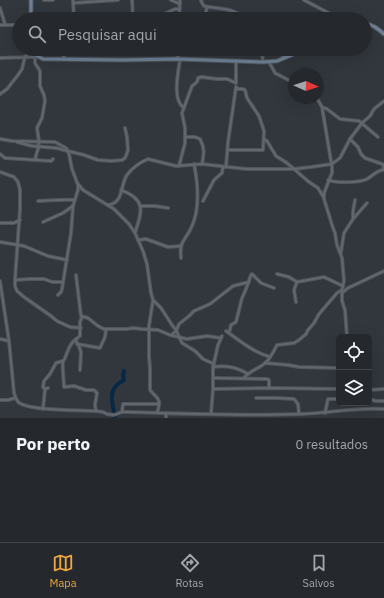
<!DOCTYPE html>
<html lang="pt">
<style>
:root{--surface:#25292e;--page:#2d3136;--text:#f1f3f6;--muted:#a3a6aa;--line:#42454a;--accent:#f1a63f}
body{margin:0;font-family:"IBM Plex Sans",sans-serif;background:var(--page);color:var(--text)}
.controls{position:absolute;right:12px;bottom:12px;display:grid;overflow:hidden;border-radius:6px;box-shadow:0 4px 16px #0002}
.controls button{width:36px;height:36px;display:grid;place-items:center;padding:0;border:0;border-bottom:1px solid var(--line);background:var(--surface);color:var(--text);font:20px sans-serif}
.compass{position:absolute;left:288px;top:68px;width:36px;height:36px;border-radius:50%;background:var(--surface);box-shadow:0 4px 16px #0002;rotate:93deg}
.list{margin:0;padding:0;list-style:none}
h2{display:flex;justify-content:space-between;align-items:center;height:52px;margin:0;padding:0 16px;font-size:17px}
h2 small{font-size:13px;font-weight:400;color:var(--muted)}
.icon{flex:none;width:22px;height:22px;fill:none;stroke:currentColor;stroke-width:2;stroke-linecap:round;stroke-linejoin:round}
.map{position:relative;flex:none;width:384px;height:418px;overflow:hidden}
.search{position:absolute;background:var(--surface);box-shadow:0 4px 16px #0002;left:12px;right:12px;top:12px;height:44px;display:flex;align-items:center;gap:10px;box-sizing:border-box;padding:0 14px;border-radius:22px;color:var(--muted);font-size:15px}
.sheet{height:124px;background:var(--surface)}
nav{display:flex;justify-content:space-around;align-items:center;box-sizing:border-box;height:56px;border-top:1px solid var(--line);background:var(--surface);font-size:11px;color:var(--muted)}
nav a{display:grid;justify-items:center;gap:2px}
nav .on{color:var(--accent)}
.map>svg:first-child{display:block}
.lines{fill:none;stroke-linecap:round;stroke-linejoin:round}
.river{stroke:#092845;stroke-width:4}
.street-casing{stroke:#51555b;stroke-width:4}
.secondary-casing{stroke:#51555b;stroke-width:5}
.street{stroke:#61676f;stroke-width:2}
.secondary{stroke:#6d8095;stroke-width:3}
</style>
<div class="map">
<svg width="384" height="418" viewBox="0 0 384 418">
<rect width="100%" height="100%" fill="#31373d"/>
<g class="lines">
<path class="river" d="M115,418C114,409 108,394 116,386C118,383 121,382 124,380L123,376L124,371"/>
<defs>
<g id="street">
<path d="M44,0H53"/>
<path d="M73,0L74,19"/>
<path d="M132,0L133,17"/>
<path d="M171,0L180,4"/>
<path d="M201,0L202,3L204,6C212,8 221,8 229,10C238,13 245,17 253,18L254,19"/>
<path d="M304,0L340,19"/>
<path d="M73,3L118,0"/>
<path d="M207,7L206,12L210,19"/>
<path d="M0,8L5,24"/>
<path d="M31,18H36L41,16L52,15L74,17H146L152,19"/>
<path d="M161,19L164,14L175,9H180"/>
<path d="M179,19L180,0"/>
<path d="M0,25H19"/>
<path d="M180,49L177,59L180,60C178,73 172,100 184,108"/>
<path d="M259,49L262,53L263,62"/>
<path d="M282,49L283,58"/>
<path d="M35,57V63L40,71V86L44,95L45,101L42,118L37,128L39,141L38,149L35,159L38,160"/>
<path d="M0,58L35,57"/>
<path d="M63,58L69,49"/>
<path d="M236,61V83"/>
<path d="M269,62L275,73L294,83"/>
<path d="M0,94L7,89L18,75L22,69L25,57L31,49"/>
<path d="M315,98L318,100L322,107L327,109L340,119L359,121L378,137"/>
<path d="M322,107L332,167V173L324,193V199L333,228L335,233L337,245L342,258L344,281L342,290V301L345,310L347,337"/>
<path d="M186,137H195L200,139C205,148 204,154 202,164"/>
<path d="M0,139L12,141L55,142L64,147L67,149L69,154L72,169L78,185V190L73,206L71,233L62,289L61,292L58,295"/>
<path d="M264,139L267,141L276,156L287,163L309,182L318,188L324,198"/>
<path d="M17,142L32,146L56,148L84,155L98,160L112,161L122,160L125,158L126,156L128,150L127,137L125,128"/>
<path d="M228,150H263L264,131L259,116L247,98L245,90L243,89H238L236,87"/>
<path d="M0,154L5,158L51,161L53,159"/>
<path d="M179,166L185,143V128L182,113L192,86L197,82L198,78L201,77L217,79H227L236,83"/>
<path d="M226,167L228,142L236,87"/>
<path d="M0,172L14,177L18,182L20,190V209L15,280V286L17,291L24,297L51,316L57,321L70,327L81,328"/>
<path d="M328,180C336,183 359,183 367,179C373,176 375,171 383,170L384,165L382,164L365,158L361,154L358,147L350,139"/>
<path d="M78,184L83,190L114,209L129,224L135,233L143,251L147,264L151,293L153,300L161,308L172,325L176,330L182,343L195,351L203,359L214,364"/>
<path d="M121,190C147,200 142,211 135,233"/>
<path d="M38,201C50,201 62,199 74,200"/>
<path d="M203,201L214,180L222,173L223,167"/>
<path d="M108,205C124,203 120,185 127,175C132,168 141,162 148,159L176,166L202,164L246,169H294L311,167L332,164L340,158L350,139L362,123L370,116L374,109L384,101"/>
<path d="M140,206H155L168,208"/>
<path d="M353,218V211L355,200"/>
<path d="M43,222L63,213L73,206"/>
<path d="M0,223H14L20,220"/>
<path d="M138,240L146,239L168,247L181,246"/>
<path d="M0,242L24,246L48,256L67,260"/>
<path d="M341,252L344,233L353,219L367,203"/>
<path d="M181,258C179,239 186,241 192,226C200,209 198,183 194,164"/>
<path d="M277,274L289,277L297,282"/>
<path d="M76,275L81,316L88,318L98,326L104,329H126L134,328L141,329L158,330L170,335L187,339L207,336L221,338"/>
<path d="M15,280L30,279H44L52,282H63"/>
<path d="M0,281L9,341L14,393C15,396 16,399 18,402C28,411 80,410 96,411L103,412L107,414L114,415L122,412H127C185,414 244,416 302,414C329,413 357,407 384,409"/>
<path d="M342,293L348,288L384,271"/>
<path d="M153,300L149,326V357L150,368V390C158,400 162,398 157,413"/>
<path d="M296,302L294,290L297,282L324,277L343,286"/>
<path d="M82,317L80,322V336L76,339L77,344L100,348L105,337L106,330"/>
<path d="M226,331C240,341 253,352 270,357"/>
<path d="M229,333L231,325L236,322L242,298L246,289L251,275L252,274L261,283L274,288"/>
<path d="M171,335L176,331L179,324L189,316L194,311L210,304L233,286L249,282"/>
<path d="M0,339L9,341"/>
<path d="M76,339C69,344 68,351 65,358C65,359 64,360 63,361C62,365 64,383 64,387L74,386L86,390H94L97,393L95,405L96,411"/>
<path d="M78,344L81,352L80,370"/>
<path d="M265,363L288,365L299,367L339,368"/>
<path d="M213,367C225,365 237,367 248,374"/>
<path d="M213,378L267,379L269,380V388"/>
<path d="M244,378C251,369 260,369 266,362C271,358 274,350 277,345L294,343L299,340L306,334L308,330L314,323L319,314L337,293L342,290"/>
<path d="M45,389L43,387L44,381L50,374L56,363L63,361"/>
<path d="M213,389L269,388L339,389"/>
<path d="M369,390L384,389"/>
<path d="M256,398H277L294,399L298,404L299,414"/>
<path d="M369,399L376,401H384"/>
<path d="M0,400H8L15,398"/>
<path d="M43,409L45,389L48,388"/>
<path d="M122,412L123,404H159"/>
<path d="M166,413V418"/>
<path d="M325,413L328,399H339"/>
<path d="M211,414L213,389V367L218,345L222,336"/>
</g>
<g id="secondary">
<path d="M31,0V19"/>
<path d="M365,24C373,24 378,29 384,34"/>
<path d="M33,49L37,56L43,59L123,60L177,59L263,62L277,61L306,49"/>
</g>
</defs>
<use href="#street" class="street-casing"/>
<use href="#secondary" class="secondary-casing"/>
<use href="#street" class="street"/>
<use href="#secondary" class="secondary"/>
</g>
</svg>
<div class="controls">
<button><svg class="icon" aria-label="locate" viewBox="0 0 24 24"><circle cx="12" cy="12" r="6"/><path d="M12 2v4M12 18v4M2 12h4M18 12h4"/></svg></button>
<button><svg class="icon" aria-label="layers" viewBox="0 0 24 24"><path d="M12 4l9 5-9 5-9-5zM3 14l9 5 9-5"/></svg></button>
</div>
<svg class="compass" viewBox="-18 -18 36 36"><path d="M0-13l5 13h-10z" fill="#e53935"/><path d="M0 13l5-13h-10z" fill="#a3a6aa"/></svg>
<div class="search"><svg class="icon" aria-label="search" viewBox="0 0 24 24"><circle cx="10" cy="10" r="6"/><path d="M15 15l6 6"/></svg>Pesquisar aqui</div>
</div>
<section class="sheet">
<h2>Por perto<small>0 resultados</small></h2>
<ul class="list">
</ul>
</section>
<nav>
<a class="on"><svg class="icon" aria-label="map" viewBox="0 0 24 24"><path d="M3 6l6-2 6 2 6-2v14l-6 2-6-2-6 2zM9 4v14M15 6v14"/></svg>Mapa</a>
<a><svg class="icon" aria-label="directions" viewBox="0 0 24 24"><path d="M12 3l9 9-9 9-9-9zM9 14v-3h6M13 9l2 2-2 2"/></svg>Rotas</a>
<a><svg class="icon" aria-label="saved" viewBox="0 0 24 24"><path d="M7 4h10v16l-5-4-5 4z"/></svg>Salvos</a>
</nav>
